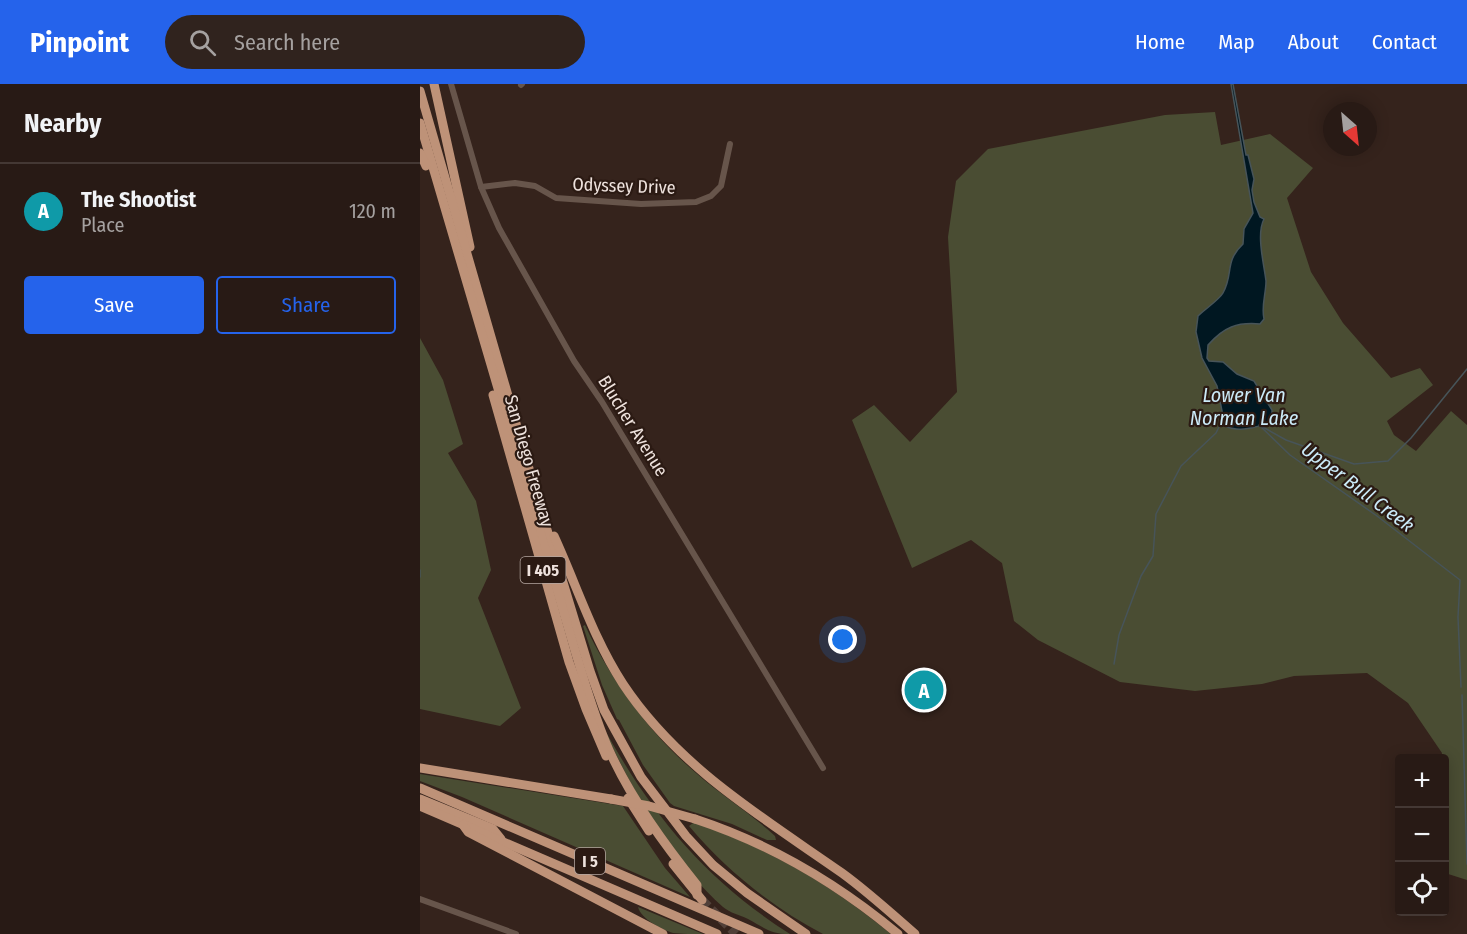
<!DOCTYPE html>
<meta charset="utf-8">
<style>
:root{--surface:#281a15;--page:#30231e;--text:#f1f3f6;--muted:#a5a1a0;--line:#443834;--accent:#2563eb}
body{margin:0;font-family:"Fira Sans Condensed",sans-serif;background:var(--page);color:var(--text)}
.controls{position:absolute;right:18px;bottom:18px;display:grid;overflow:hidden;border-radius:6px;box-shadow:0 3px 15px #0003}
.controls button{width:54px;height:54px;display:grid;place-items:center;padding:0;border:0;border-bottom:2px solid var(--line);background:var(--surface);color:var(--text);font:30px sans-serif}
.compass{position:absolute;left:903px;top:18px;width:54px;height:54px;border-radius:50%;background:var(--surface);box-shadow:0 3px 15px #0003;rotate:153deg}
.you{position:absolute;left:423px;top:556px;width:21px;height:21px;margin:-15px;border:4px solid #fff;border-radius:50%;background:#1a73e8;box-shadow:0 0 0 9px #1a73e833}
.badge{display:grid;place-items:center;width:39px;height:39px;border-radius:50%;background:var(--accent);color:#fff;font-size:20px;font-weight:700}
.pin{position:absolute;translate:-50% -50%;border:3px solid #fff;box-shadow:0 2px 6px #0006}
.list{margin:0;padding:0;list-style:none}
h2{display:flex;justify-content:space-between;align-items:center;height:78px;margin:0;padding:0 24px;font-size:26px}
h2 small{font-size:20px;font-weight:400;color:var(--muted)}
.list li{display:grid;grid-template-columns:39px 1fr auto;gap:18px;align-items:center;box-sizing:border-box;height:96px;padding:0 24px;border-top:2px solid var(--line)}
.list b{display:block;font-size:22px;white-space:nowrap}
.list p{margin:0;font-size:20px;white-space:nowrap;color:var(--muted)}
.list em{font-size:20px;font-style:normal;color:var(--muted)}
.actions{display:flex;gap:12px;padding:18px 24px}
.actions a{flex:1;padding:14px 0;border:2px solid var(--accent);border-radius:6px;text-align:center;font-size:21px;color:var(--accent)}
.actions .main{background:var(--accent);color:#fff}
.icon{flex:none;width:33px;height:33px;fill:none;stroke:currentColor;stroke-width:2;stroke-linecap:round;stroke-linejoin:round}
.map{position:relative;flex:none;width:1047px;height:850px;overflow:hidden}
header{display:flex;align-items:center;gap:36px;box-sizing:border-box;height:84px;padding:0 30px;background:var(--accent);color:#fff}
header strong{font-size:28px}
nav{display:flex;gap:33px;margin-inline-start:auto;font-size:21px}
.search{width:420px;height:54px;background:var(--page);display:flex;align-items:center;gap:15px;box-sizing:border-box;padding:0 21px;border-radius:33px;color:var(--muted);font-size:22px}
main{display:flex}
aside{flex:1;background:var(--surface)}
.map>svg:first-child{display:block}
.green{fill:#4a4d33}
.water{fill:#001721;stroke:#475459;stroke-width:1.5}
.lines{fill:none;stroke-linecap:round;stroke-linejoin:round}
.stream{stroke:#475459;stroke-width:1.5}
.highway-tunnel{stroke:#514039;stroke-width:9;stroke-dasharray:9 4.5;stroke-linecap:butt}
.minor{stroke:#67554b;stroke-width:6}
.highway{stroke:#be9278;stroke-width:9}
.highway-bridge{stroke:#be9278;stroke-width:9}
.labels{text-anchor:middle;stroke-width:4.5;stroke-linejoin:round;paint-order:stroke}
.shield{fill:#2b1a13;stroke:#b4a6a0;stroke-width:1.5}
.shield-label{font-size:16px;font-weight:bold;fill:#eee2dd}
.street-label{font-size:18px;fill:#eee2dd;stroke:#2b1a13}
.water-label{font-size:20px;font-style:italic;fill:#cbeaf8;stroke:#2b1a13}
</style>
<header>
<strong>Pinpoint</strong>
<div class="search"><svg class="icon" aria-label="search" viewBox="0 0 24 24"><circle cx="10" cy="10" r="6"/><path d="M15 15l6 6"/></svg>Search here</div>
<nav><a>Home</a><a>Map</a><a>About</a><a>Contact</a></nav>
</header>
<main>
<aside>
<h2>Nearby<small></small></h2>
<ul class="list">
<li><span class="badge" style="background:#0f9aa8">A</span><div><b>The Shootist</b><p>Place</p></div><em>120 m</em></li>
</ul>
<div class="actions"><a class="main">Save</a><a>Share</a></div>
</aside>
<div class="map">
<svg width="1047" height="850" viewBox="0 0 1047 850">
<rect width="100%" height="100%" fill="#35231c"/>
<g class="green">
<path d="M795,28L801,61L850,50L893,84L867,114L891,188L923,239L971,294L1000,284L1013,301L967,337L974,351L996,367L1031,327L1047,341V796L1025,789L1024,674H1021L1022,669L988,619L947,589L874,592L842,600L775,607L700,598L618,556L594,537L582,479L551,456L492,484L432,336L454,321L490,358L537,308L528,153L536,97L568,65L745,31Z"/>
<path d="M0,254L23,296L43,360L28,369L56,417L71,486L58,514L101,624L80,642L0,625Z"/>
<path d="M165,541C189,594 231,651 276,689C301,711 330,729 355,752L356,756H347L312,740L254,722L250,719L223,681L199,636L197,635L182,601L163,542Z"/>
<path d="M181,639C230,729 284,795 370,850C350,850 345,844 328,835C320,831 310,829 303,823C250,776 211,704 181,639Z"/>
<path d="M0,690L203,722L245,784L270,813L42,713L0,697Z"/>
<path d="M273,739C288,742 302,749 317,755C373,779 424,811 471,850H403C352,823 306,786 269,742Z"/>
<path d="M218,823L283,850C274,850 261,850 253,849C241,845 221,835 218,823Z"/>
</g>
<path class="water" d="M811,0H813L826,71H828L834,95L832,106L834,118L840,133L844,135C836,150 844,180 846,197C846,210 841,222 844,235L840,240C817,238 804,243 788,261L787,274L789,277L803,278L817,290L834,297L852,326V338C837,343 820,349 805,342L797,302L782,274L776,248L778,232C785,225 799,216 803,209C814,189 804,178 823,160L824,145L833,129Z"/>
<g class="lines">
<g class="stream">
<path d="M839,341L870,371L957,432L1040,496L1038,533L1041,603"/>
<path d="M841,342L866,356L934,380L968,377L991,354L1047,285"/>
<path d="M0,486V493"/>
<path d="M694,580L699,551L721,492L733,472L736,430L761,382L796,349L804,333"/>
<path d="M1042,611L1047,780"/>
</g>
<path class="highway-tunnel" d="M282,816L316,850"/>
<g class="minor">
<path d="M31,0L61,103L79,144L154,277L182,318L403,684"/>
<path d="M101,1L102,0"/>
<path d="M61,103L95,99L115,102L136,114L221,120L276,118L291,112L301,102L310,60"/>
<path d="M0,815L96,850"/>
</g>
<g class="highway">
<path d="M14,0L50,163"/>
<path d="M0,7L121,426L170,587L184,626L221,693L266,752L293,781L327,809L386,850"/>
<path d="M0,39L156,570C166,602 175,635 189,666C211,715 244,760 277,801V811"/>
<path d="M0,69L6,82"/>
<path d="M73,311L149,578L166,625L186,672"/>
<path d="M134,452C157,502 173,554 203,600C258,683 342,733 422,789C448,808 471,829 495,850"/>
<path d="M0,684L191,715"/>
<path d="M0,704L339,850"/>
<path d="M208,714L229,747"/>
<path d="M0,715L73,745L81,755"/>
<path d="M0,722L297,850"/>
<path d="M275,735C351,760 417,799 478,850"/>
<path d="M43,741L48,748L243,850"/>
<path d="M253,780L282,816"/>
</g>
<path class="highway-bridge" d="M191,715L229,722L275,735"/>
</g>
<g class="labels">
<g class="shield">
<rect x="100.5" y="473" width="45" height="26" rx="4.5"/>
<rect x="155" y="764" width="30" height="26" rx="4.5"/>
</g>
<g class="shield-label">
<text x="123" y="492">I 405</text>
<text x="170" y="783">I 5</text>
</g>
<g class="street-label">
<text transform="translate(204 102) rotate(2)" y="6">Odyssey Drive</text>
<text transform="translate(213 342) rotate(58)" y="6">Blucher Avenue</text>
<text transform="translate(109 377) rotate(74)" y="6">San Diego Freeway</text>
</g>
<g class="water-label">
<text x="824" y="318">Lower Van<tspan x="824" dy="23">Norman Lake</tspan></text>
<text transform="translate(938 403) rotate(37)" y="7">Upper Bull Creek</text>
</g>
</g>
</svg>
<div class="controls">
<button>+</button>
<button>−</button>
<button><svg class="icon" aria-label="locate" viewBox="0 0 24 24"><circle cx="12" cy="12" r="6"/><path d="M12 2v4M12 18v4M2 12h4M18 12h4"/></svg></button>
</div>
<svg class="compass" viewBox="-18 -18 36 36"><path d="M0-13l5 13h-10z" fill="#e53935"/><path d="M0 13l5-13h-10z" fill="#a5a1a0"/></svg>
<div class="you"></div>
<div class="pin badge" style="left:504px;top:606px;background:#0f9aa8">A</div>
</div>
</main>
